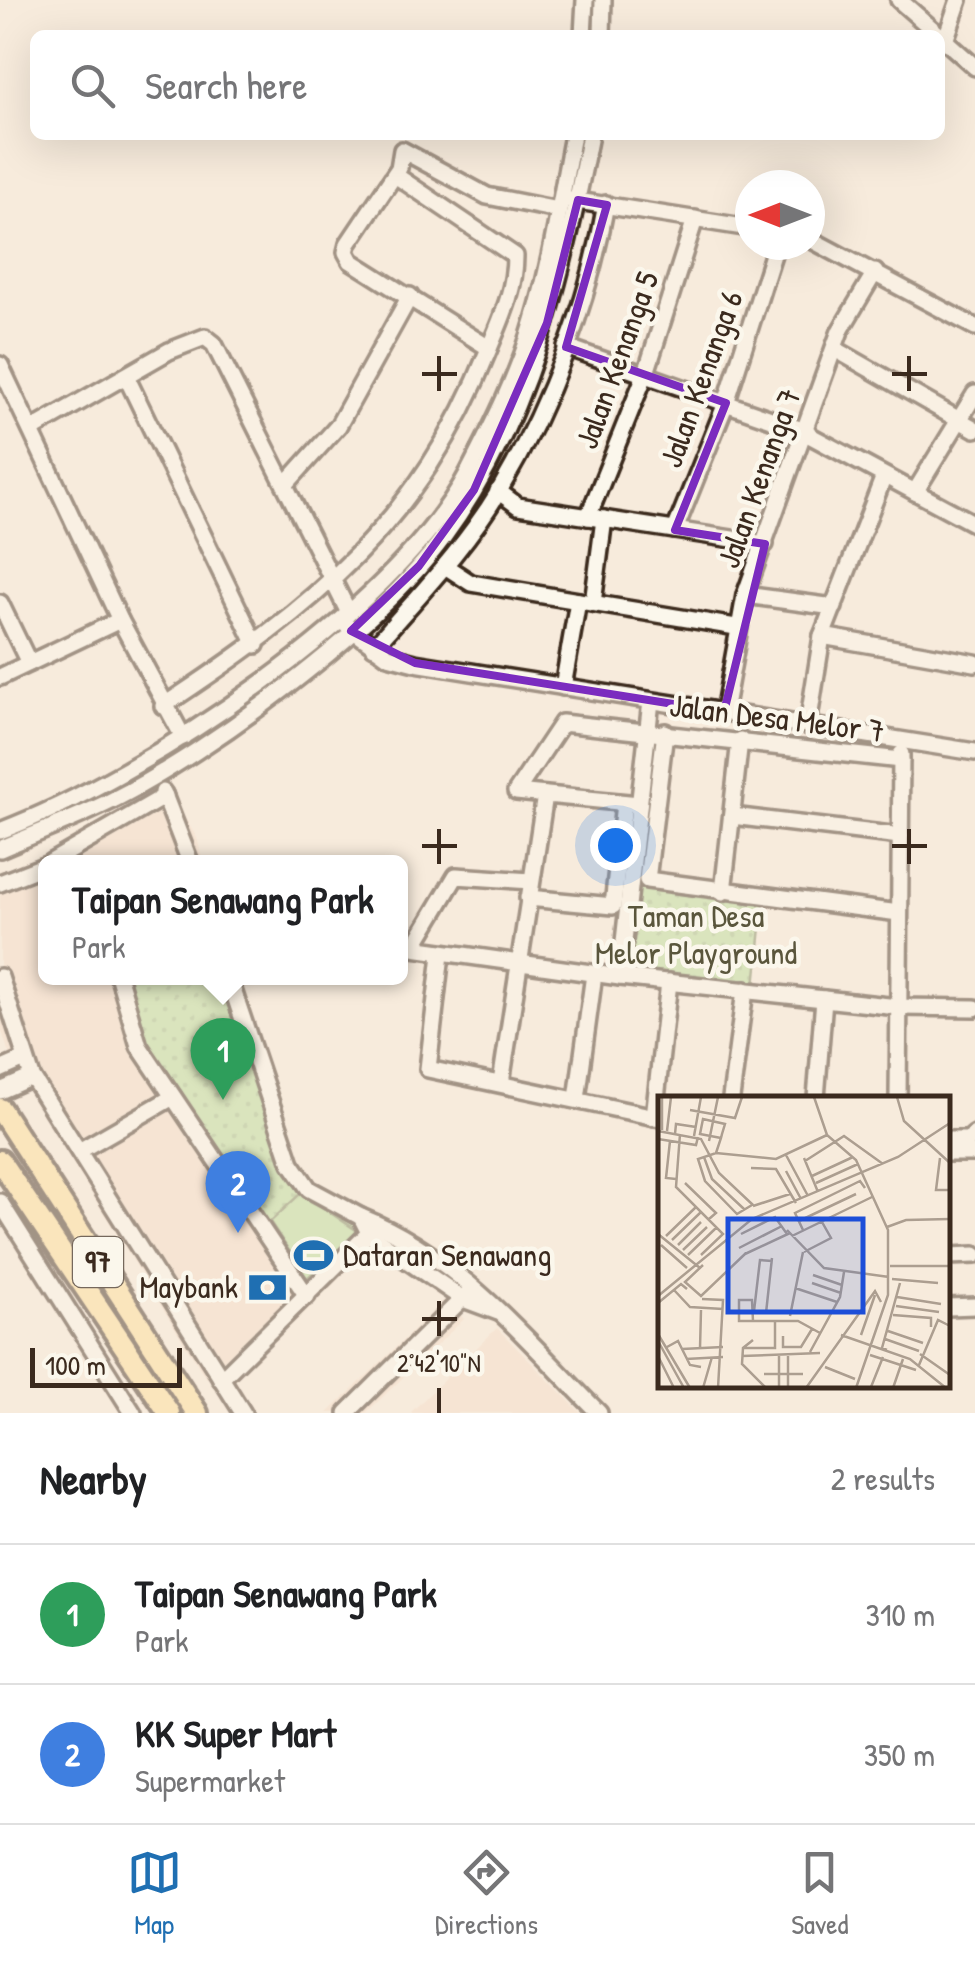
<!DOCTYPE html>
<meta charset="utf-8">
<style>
:root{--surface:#fff;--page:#f2f2f2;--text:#202124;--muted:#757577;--line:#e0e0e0;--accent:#1f6fb2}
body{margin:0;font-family:"Patrick Hand",sans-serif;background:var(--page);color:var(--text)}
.compass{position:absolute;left:735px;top:170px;width:90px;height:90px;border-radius:50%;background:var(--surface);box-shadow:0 10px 40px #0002;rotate:270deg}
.scale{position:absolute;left:30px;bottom:25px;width:152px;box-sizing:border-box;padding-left:10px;border:5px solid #3b2a1e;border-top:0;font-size:28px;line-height:35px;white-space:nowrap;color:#3b2a1e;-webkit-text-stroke:8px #fbf7ec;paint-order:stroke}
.you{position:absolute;left:615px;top:845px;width:35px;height:35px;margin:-25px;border:8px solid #fff;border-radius:50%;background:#1a73e8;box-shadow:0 0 0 15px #1a73e833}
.badge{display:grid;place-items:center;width:65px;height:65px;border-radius:50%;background:var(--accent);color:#fff;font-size:32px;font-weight:700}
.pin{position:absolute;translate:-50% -82px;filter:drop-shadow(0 2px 5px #0008)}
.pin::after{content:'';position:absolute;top:52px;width:35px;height:30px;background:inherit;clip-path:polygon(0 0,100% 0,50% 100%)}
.popup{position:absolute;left:38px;top:855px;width:370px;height:130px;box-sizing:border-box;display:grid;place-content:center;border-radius:15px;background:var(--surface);filter:drop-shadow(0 2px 8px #0005);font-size:32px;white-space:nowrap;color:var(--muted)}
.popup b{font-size:38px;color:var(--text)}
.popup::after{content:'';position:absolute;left:50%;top:100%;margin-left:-20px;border:20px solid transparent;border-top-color:var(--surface)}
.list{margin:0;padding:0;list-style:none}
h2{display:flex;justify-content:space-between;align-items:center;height:130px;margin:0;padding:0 40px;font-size:42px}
h2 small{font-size:32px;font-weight:400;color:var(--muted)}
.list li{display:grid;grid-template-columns:65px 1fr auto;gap:30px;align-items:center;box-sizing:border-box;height:140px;padding:0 40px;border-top:2px solid var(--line)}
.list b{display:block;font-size:38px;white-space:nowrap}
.list p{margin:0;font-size:32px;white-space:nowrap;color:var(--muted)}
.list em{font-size:32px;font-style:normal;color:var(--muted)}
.icon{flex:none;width:55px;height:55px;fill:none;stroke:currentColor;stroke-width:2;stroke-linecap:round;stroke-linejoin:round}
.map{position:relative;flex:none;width:975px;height:1413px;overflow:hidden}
.search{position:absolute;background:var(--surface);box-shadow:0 10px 40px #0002;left:30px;right:30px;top:30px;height:110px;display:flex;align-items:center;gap:25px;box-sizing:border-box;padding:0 35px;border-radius:15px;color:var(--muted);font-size:38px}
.sheet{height:410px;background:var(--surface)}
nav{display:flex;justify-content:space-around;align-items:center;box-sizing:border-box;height:140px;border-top:2px solid var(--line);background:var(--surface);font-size:28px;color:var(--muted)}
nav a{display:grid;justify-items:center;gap:5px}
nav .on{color:var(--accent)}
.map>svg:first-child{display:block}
.built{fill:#f3dcc8}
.grass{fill:url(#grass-dots);stroke:#78825a;stroke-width:2.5}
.garden{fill:#b5db97;stroke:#78825a;stroke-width:2.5}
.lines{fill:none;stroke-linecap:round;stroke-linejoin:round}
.minor-casing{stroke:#3b2a1e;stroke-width:22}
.major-casing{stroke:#3b2a1e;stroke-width:28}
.minor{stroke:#fbf7ec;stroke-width:15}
.major{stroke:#fdde96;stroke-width:20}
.marked{fill:none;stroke:#7b2cbf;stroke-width:8;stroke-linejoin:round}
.ticks{fill:none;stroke:#3b2a1e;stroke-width:4}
.labels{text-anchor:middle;stroke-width:9;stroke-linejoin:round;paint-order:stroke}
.shield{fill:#fbf7ec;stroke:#75685c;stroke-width:2.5}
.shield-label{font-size:30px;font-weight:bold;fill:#3b2a1e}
.street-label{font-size:32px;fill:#3b2a1e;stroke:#fbf7ec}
.park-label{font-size:32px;fill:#5a563c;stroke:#fbf7ec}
.poi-label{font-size:32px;fill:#3b2a1e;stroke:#fbf7ec;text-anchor:start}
.inset-road{fill:none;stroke:#ac9e90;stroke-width:2.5}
.view{fill:#1d4ed8;fill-opacity:0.15;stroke:#1d4ed8;stroke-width:5}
.inset-edge{fill:none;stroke:#3b2a1e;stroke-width:5}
.ticks-label{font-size:25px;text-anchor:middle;fill:#3b2a1e;stroke:#fbf7ec;stroke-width:9;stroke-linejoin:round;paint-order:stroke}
</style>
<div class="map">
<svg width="975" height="1413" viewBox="0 0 975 1413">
<defs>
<pattern id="grass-dots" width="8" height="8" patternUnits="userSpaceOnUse" patternTransform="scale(2.5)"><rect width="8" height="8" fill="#b5db97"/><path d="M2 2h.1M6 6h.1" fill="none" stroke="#9dbc82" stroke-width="1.8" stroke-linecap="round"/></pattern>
</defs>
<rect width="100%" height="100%" fill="#f7ebdc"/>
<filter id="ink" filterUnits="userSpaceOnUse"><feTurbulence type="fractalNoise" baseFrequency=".01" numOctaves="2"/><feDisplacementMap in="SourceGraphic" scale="20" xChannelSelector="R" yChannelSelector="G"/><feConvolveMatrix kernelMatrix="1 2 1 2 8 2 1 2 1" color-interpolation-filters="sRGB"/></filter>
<g filter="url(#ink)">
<g class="built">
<path d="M167,788L197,838L203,862H46V978H238L300,1159L316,1184L379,1218L206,1378L13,1066L0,1025V876L74,844Z"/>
<path d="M445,1300L464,1319L366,1413H328Z"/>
<path d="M497,1328L581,1413H410Z"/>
</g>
<g class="grass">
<path d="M633,878L764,898L755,986L623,974Z"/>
<path d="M126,978H222L281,1157L302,1190L364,1231L307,1283L145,1042Z"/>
</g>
<path class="garden" d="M301,1193L359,1232L307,1278L270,1222Z"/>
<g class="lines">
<defs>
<g id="minor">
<path d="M899,0L939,35"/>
<path d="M583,35L585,0"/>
<path d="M602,35L603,0"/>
<path d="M940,36L975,67"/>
<path d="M945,41L959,0"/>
<path d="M571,200L750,228"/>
<path d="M810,239L975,327"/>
<path d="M566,347L808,432"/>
<path d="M489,348L351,261L346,252L348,244L399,168L402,150L487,196L558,210"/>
<path d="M835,349L975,429"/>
<path d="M0,365L120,620L183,737"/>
<path d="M126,376L256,645"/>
<path d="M31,430L169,351L205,337L214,344L348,611"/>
<path d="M807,434L975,524"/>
<path d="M286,484L338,426L410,296"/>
<path d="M498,491L518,506L765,544"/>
<path d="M915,492L975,394"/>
<path d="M588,517L647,370L695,219"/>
<path d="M675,530L726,403L776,245"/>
<path d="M445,566L471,583L736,627"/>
<path d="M745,595L834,607"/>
<path d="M0,603L29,663"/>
<path d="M593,603L604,519"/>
<path d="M347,626L388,656L415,663L975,752"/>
<path d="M822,636L975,663"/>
<path d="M374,647C417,597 465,548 499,491C550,405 589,302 606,204"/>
<path d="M0,677L120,620"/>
<path d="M563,687L578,601"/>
<path d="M163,706C312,608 421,521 488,351C501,319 515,291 515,256L395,175"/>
<path d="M724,712L745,595L840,331L875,272"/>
<path d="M808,725L822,636L884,476"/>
<path d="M665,732L647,880L899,913"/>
<path d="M163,792L190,862"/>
<path d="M639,804L516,792L562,723L901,760"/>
<path d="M732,816L900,836"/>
<path d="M0,831C146,776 394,612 468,473C493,425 519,373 534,320C552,260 561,196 573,135"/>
<path d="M0,849C37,833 75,819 111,801C212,750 376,629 443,538C529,422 563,275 590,135"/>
<path d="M51,862L165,796"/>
<path d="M531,881L456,876L413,948L620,977L898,1007L975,1008"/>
<path d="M0,883L46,865"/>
<path d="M723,892L740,740"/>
<path d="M528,898L613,906L624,803"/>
<path d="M441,954L428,1069L660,1118"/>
<path d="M0,977L32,1077L243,1413"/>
<path d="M620,977L651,701"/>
<path d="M119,978L139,1046L307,1296"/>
<path d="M229,978L291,1163L309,1189L361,1217L370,1235L463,1299L498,1312"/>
<path d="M0,1070L25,1059"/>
<path d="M501,1083L545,795"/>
<path d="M0,1091L32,1077"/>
<path d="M731,1098L745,990"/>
<path d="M816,1098L824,999"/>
<path d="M898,1098L901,754"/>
<path d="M577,1099L594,974"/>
<path d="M654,1117L669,982"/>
<path d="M948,1140H968L975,1134"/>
<path d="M79,1151L173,1097"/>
<path d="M948,1153H975"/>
<path d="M0,1202L133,1413"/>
<path d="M361,1217C460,1257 525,1339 599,1413"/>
<path d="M948,1256L975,1255"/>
<path d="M948,1307L975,1306"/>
<path d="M221,1379L375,1227"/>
<path d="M347,1413L468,1293"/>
</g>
<g id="major">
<path d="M0,1109L197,1413"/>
<path d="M0,1161L169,1413"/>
</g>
</defs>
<use href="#minor" class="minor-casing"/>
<use href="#major" class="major-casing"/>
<use href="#minor" class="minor"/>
<use href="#major" class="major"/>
</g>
</g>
<path d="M0 0H975V1413H0ZM578,200L607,205L566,347L726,403L675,530L765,544L724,712L415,663L351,631L419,566L474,490L547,323Z" fill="#f7ebdc" fill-opacity=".55" fill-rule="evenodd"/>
<path class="marked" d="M578,200L607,205L566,347L726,403L675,530L765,544L724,712L415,663L351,631L419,566L474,490L547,323Z"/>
<path class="ticks" d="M439,356V391M909,356V391M422,374H457M892,374H927M439,829V864M909,829V864M422,846H457M892,846H927M439,1301V1336M422,1319H457M439,1388V1413"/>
<defs>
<symbol id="stadium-bare" viewBox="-9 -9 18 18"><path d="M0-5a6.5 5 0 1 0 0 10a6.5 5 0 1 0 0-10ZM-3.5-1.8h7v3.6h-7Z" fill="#1f6fb2" stroke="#fbf7ec" stroke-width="2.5" paint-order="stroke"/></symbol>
<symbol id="bank-bare" viewBox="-9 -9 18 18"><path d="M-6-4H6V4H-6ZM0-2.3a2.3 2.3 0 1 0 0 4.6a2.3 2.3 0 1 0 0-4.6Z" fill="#1f6fb2" stroke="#fbf7ec" stroke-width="2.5" paint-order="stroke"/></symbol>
</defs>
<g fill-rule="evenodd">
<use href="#stadium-bare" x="286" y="1228" width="55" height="55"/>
<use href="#bank-bare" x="240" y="1260" width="55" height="55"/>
</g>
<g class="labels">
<rect class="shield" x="73" y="1237" width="50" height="50" rx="8"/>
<g class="shield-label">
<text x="98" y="1272">97</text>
</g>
<g class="street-label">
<text transform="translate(617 360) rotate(-70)" y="11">Jalan Kenanga 5</text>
<text transform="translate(701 379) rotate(-70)" y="11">Jalan Kenanga 6</text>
<text transform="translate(759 478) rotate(-70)" y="11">Jalan Kenanga 7</text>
<text transform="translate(777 718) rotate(7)" y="11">Jalan Desa Melor 7</text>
</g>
<g class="park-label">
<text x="696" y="927">Taman Desa<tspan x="696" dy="37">Melor Playground</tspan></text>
</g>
<g class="poi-label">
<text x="343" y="1266">Dataran Senawang</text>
<text x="238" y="1298" text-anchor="end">Maybank</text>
</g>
</g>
<g transform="translate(658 1096)">
<rect width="292" height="292" fill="#f7ebdc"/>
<path class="inset-road" d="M4,1V34M156,1L169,39L198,64L230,134V199L198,292M239,1L246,25L292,67M32,14L77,22L84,1M0,35L43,43L61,77L95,109M9,35L13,1M17,38L18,28L38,31M22,38L18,91L65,138L43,159M36,40L43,1M0,43L38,49L40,41M12,45L8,82L18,83M51,45L60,1M58,57L63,42L64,38L67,28L45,23L42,38L63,42M128,59L150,100M46,61L54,83L86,113M146,62L160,96M282,62L278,94H292M147,65L186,40L225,68M93,72L118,73L138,107M128,75L143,103M154,80L195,61M27,87L58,117L51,123M158,87L200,68M94,109L79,118L47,85L40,63L58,57L118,63L169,39M95,110L132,98M141,125L198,98M229,131L248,124L292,123M129,134L166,172L231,181M145,134L137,117L202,85L207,92M0,138L42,172M83,138L117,121L129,138M8,140L38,111M134,140L214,101M14,144L43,116M3,149L29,172M20,149L43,126M81,152L124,130M25,154L49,131M146,156L173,142L164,126M87,158L132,137M30,159L59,131M114,165L102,164L96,215L133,216M45,169L27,186L43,200L88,157M232,170H292M155,179L184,189M234,183L280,187M154,187L183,197M137,192L179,206M16,194L32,211L65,213M0,200L94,123L240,61L292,27M239,201L283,208M44,203L65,204L60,292M0,207L23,188L29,193M238,210L281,216M108,217L114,162M235,219L273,222V231M132,220L145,156M95,225L94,204H81V225H140L162,237M230,235L265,247M0,238L32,292M183,239L252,263L288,292M203,239L217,199M125,240V251H143L154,233M227,243L261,255M95,244L85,252L84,268L108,292M0,245L26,292M9,251L20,245L32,269L43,271M42,252L43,214M85,252H117V225M24,253L65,251M229,254L224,252L242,187M152,256L182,201L186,176M262,258L292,279M212,259L258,274M0,260L16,292M84,260L162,257M121,260V292M130,260V292M28,263L65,261M261,269L280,224L292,230M167,271L197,283M106,278H145M213,291L225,261M45,292L54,261M148,292L217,195L223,206M235,292L245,263"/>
<path class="view" d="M70,123H205V216H70Z"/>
<rect width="292" height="292" class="inset-edge"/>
</g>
<g class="ticks-label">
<text x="439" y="1372">2°42'10"N</text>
</g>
</svg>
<svg class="compass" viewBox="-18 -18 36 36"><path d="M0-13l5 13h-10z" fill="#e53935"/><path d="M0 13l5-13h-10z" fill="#757577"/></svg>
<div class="scale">100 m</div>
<div class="you"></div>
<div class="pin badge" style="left:223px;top:1100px;background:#2e9e5b">1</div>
<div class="popup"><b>Taipan Senawang Park</b>Park</div>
<div class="pin badge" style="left:238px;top:1233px;background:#3f7fe0">2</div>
<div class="search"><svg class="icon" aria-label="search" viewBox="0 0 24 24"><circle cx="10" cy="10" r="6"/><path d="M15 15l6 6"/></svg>Search here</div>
</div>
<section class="sheet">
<h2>Nearby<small>2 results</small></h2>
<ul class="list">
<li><span class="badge" style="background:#2e9e5b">1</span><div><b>Taipan Senawang Park</b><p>Park</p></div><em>310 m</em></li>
<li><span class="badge" style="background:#3f7fe0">2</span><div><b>KK Super Mart</b><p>Supermarket</p></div><em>350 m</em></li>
</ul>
</section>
<nav>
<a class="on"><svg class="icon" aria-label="map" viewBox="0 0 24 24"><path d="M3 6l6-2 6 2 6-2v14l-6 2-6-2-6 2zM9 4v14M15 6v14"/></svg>Map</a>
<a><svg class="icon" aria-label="directions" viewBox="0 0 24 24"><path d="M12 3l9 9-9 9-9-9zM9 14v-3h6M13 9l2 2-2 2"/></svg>Directions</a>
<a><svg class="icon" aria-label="saved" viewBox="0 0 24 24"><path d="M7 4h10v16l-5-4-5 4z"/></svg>Saved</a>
</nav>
